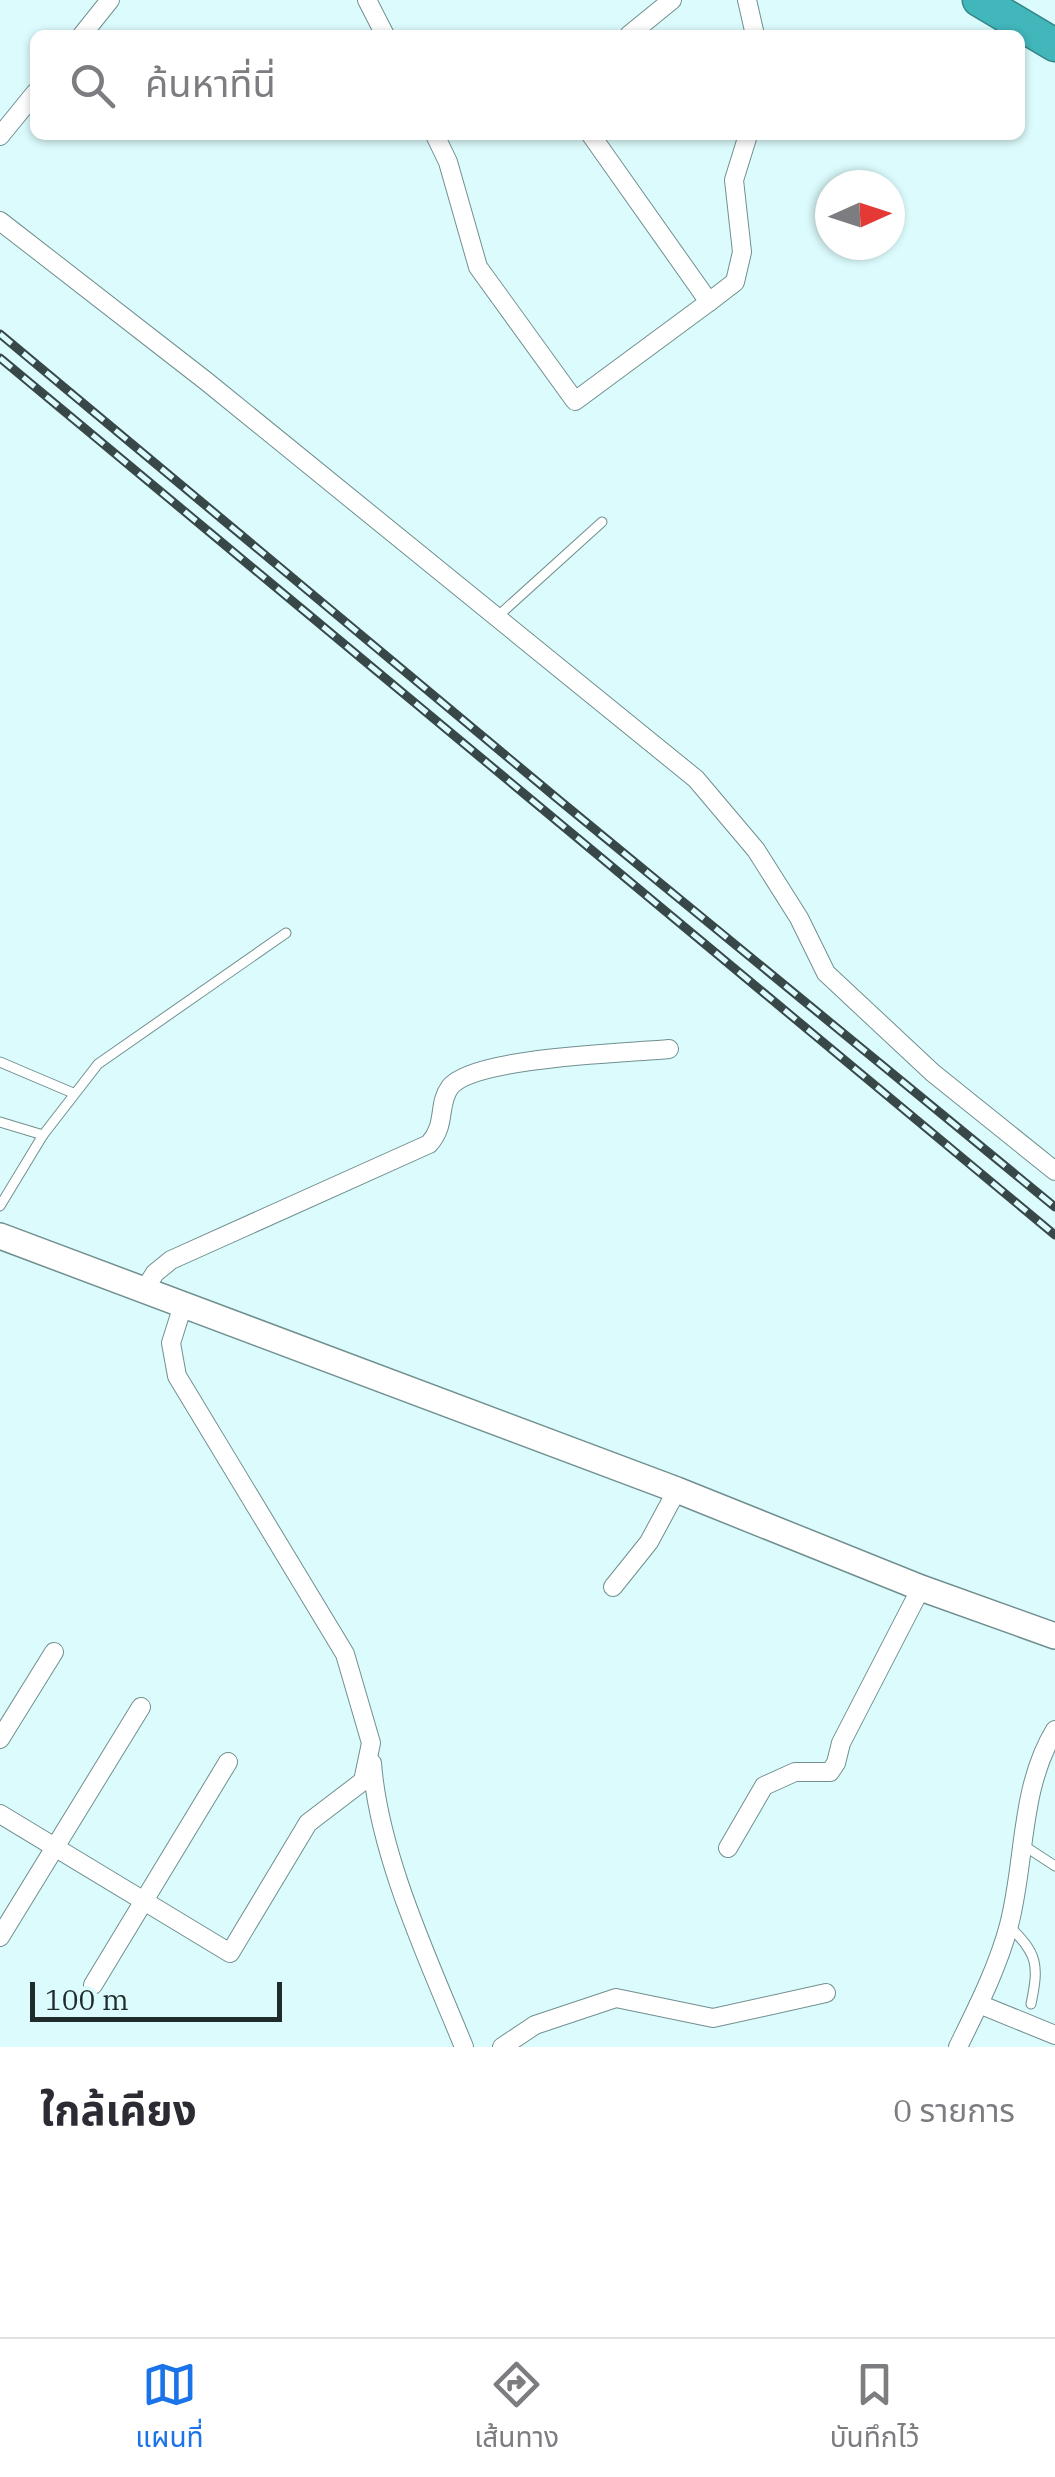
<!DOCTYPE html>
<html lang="th">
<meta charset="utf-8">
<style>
:root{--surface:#fff;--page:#f7f7f7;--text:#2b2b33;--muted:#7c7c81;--line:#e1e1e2;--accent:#1a73e8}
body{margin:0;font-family:"IBM Plex Serif","Noto Sans Thai",serif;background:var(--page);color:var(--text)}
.compass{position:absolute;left:815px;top:170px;width:90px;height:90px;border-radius:50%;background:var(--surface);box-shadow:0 2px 8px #0004;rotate:87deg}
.scale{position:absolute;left:30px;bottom:25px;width:252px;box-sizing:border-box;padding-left:10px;border:5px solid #202c2c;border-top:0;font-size:28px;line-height:35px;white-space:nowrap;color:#202c2c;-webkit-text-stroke:8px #dcfbfc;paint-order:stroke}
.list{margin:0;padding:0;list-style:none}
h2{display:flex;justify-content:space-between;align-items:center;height:130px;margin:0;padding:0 40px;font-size:42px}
h2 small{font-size:32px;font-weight:400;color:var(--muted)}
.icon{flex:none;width:55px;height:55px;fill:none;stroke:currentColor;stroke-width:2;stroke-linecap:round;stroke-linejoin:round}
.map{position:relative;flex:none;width:1055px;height:2047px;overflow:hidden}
.search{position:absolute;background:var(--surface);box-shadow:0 2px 8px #0004;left:30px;right:30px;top:30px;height:110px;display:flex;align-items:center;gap:25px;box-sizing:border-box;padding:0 35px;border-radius:15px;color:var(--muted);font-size:38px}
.sheet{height:290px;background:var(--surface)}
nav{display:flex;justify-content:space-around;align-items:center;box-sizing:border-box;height:140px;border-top:2px solid var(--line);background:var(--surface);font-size:28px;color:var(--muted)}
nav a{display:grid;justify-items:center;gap:5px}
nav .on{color:var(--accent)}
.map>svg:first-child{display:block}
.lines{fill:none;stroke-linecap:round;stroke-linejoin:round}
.lane-casing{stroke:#718f8f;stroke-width:11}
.street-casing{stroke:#718f8f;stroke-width:20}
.secondary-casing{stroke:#718f8f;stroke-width:28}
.highway-casing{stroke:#358689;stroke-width:35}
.lane{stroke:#fff;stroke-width:9}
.street{stroke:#fff;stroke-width:18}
.secondary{stroke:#fff;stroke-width:25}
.highway{stroke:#41b6bb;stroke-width:32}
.rail-casing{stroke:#384747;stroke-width:9}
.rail{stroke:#dcfbfc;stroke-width:5;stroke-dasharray:15;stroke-linecap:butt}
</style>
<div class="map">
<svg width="1055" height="2047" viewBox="0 0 1055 2047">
<rect width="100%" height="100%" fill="#dcfbfc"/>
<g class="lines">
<defs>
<g id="lane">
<path d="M498,616L602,522"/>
<path d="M0,1062L73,1093"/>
<path d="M0,1122L43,1135"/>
<path d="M0,1206L43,1135L98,1064L286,933"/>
<path d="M1023,1845L1055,1866"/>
<path d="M1009,1926C1038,1954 1039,1965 1031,2004"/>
</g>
<g id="street">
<path d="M367,0L385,35"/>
<path d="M747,0L755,35"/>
<path d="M82,35L110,0"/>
<path d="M629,35L672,0"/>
<path d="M435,135L448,162L478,267L575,401L709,302"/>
<path d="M591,135L709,302L735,282L742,252L734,180L748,135"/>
<path d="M0,136L35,93"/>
<path d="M0,221L206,381L696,779L756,850L799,918L826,973L933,1073L1055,1171"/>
<path d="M144,1290L155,1273L171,1260L429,1144C447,1124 437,1105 450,1087C473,1057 627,1053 669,1049"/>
<path d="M613,1587L649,1542L677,1490"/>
<path d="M0,1739L54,1652"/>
<path d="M372,1763C379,1856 429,1961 464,2047"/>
<path d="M0,1814L230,1953L308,1823L363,1781L371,1743L345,1654L177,1376L171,1343L183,1305"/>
<path d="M728,1848L764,1786L795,1772H830L836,1763L841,1743L921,1588"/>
<path d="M0,1937L141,1707"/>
<path d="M93,1985L228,1762"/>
<path d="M979,2004L1055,2035"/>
<path d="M502,2047L535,2025L616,1998L713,2018L826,1993"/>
<path d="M958,2047C977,2008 998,1967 1009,1925C1026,1860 1019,1790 1055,1730"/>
</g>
<path id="secondary" d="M0,1236L677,1490L921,1588L1055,1636"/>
<path id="highway" d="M979,0L1055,45"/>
</defs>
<use href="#lane" class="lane-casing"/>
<use href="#street" class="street-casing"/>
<use href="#secondary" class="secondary-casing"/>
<use href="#highway" class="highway-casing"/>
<use href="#lane" class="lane"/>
<use href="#street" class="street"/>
<use href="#secondary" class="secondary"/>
<use href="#highway" class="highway"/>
<defs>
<g id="rail">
<path d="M0,334L559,800L1055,1207"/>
<path d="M0,358L1055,1235"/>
</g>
</defs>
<use href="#rail" class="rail-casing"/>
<use href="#rail" class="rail"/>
</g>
</svg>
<svg class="compass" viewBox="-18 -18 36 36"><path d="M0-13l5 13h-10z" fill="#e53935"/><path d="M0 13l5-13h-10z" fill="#7c7c81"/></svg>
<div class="scale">100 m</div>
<div class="search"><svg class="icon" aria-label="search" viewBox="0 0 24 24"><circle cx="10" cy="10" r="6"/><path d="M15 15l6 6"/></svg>ค้นหาที่นี่</div>
</div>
<section class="sheet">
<h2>ใกล้เคียง<small>0 รายการ</small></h2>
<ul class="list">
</ul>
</section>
<nav>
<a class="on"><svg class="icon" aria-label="map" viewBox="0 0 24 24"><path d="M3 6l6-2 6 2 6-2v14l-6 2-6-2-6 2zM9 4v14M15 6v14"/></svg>แผนที่</a>
<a><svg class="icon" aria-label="directions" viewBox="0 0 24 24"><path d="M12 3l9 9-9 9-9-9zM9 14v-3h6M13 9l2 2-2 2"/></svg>เส้นทาง</a>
<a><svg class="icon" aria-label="saved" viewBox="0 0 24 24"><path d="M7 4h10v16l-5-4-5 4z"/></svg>บันทึกไว้</a>
</nav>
